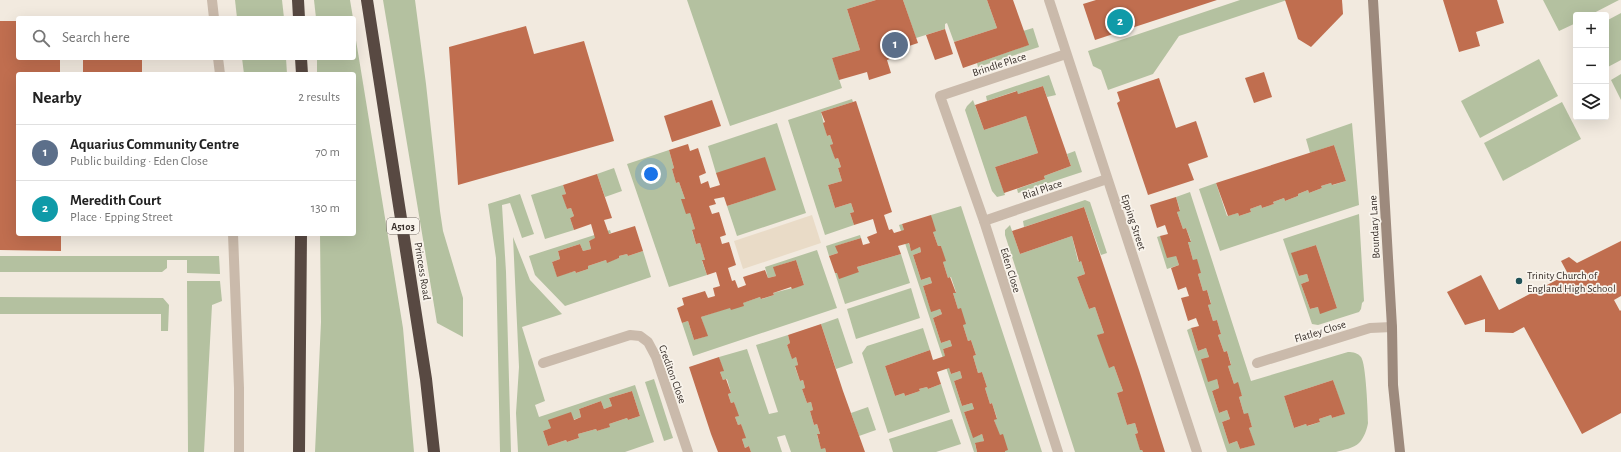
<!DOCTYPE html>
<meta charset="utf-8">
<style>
:root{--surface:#fff;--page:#f2f2f2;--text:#222;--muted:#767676;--line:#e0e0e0;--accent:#0f766e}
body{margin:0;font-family:"Alegreya Sans",sans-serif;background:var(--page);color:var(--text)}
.controls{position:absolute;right:12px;top:12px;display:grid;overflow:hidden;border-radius:4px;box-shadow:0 4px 16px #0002}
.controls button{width:36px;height:36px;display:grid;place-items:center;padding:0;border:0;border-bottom:1px solid var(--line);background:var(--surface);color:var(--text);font:20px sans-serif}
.you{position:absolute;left:651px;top:174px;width:14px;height:14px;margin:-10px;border:3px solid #fff;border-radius:50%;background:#1a73e8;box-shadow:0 0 0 6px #1a73e833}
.badge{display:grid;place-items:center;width:26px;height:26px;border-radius:50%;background:var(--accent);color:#fff;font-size:13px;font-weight:700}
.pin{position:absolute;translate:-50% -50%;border:2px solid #fff;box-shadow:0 1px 4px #0006}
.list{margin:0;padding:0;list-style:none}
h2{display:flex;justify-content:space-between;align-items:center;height:52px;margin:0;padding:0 16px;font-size:17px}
h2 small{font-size:13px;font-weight:400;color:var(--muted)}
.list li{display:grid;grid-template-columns:26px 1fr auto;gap:12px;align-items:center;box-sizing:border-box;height:56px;padding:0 16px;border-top:1px solid var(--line)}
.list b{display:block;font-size:15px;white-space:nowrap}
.list p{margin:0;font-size:13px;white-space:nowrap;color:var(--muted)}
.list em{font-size:13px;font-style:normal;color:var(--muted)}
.icon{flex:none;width:22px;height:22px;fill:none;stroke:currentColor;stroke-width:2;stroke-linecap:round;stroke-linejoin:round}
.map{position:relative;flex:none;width:1621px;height:452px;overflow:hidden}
.search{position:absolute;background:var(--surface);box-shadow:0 4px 16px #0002;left:16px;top:16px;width:340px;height:44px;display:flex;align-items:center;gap:10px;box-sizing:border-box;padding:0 14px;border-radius:4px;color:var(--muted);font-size:15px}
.panel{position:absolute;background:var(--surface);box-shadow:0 4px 16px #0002;left:16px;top:72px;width:340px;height:164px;border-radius:4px}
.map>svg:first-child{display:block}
.green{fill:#b4c1a0;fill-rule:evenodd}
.plaza{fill:#e9dbc7}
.building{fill:#c06e4f}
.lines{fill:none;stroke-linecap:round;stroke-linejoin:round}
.lane{stroke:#cabaab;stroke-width:10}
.street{stroke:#cabaab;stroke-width:10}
.secondary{stroke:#9d8a7d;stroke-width:10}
.highway{stroke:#584942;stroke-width:12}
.poi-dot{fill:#215258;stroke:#f9f4ec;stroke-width:1.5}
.labels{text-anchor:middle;stroke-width:3.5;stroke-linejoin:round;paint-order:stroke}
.shield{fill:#f9f4ec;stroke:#726a64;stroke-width:1}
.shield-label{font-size:10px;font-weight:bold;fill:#382f2a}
.street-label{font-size:11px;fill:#382f2a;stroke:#f9f4ec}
.poi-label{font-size:11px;fill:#382f2a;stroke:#f9f4ec;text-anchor:start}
</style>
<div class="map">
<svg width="1621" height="452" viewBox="0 0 1621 452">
<rect width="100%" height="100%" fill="#f2eadf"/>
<g class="green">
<path d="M235,0H282L284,18H237Z"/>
<path d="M314,0H350L353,18H316Z"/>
<path d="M383,0H415L426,84L440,211L443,231L463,298V337L437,323Z"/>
<path d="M687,0H876L847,9L860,50L832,58L842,88L730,126Z"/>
<path d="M903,0H987L997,28L954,42L947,23L945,24V29L916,38Z"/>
<path d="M1240,0H1287L1179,36L1153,74L1108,90L1101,70L1093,66L1088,51Z"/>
<path d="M1543,0H1619L1590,15H1576V23L1559,31Z"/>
<path d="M1621,13V60L1606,68V21Z"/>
<path d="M354,28L403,328L414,452H315L321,322L320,234H354V74H317V58H354Z"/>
<path d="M1033,28L1039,47L978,67L977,63L1028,45L1023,31Z"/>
<path d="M242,58H286L287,74H244Z"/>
<path d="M1539,59L1558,96L1480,138L1461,101Z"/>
<path d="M1621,74V100L1611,80Z"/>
<path d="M1049,75L1056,95L1047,97L1043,86L1018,94L1016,91L987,101L986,96Z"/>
<path d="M852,99L853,102L821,112L827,136L830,135L833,144L831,145L835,159L838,158L841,167L838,168L842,181L828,185L835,208L851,203L854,212L850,213L854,225L825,235L788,120Z"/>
<path d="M973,100L984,130L1026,116L1038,153L995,167L1005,195L997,197L992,191L965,110L967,106Z"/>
<path d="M1562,102L1581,139L1503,181L1484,143Z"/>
<path d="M777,123L806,213L737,236L727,206L775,190L716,173L708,146Z"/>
<path d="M1352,123L1359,205L1220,251L1199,189L1216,183L1227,216L1238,213L1239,216L1251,212L1250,209L1261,205L1262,208L1274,204L1273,202L1284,198L1285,201L1298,196V194L1308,190L1309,193L1322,188L1321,186L1331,183L1333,185L1346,181L1334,145L1310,153L1306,139Z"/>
<path d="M669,150L674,168L672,169L676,183L679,182L685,199H682L690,213L695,229L692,231L696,244L700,243L705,260L702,261L707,275L669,287L627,164Z"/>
<path d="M1075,151L1082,172L1018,193L1017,189L1045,179L1044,176L1071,166L1067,154Z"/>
<path d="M614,168L622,191L605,197L597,174Z"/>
<path d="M563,185L566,194L563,195L567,209L571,208L574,216L570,218L574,230L545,239L531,195Z"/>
<path d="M1190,192L1251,381L1348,352C1353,352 1358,353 1361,357C1366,363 1368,414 1368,423C1367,429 1364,438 1359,443C1354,448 1343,450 1336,452H1227L1187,330L1191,328L1198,351L1206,348L1209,357L1201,359L1217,379L1219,388L1212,391L1219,413L1227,410L1230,419L1222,422L1229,444L1237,441L1240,449L1254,445L1249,428L1252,427L1248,414H1244L1239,397L1242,396L1237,383L1234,384L1228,366L1231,364L1227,351L1224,352L1218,335L1221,334L1217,320L1213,321L1208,305L1211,303L1207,290L1203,291L1198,274L1201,273L1193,260L1188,242L1191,241L1186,228L1183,229L1177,212L1180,210L1176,197ZM1333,380L1344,414L1332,418L1331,415L1319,419L1320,422L1308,426L1306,424L1294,428L1284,396Z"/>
<path d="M520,194L534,234L522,238L510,203L502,205L506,272L511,452H500L496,258L488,204Z"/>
<path d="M1085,200L1090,202L1107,253L1101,255L1084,207L1024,227L1023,221Z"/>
<path d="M961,206L1042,452H1005L994,420L997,418L992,403L990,404L985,388L987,387L982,372L978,373L973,356L976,355L971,340L968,341L953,293L956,292L951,277L948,278L943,262L945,261L941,246H938L933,232L931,215Z"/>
<path d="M1359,214L1364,301L1362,303L1361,309L1359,312L1318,325L1312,324L1283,239ZM1316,245L1337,308L1318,307L1310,309L1301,284L1309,281L1307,274L1299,276L1292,253Z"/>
<path d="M902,224L911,250L920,247L921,252L913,255L921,280L930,277L932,283L923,286L931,311L940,309L942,314L933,318L941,343L950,340L952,346L943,349L951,374L960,371L962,378L954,381L962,406L972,403L974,409L964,412L973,437L982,434L984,441L975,444L977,452H974L899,225Z"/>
<path d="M1010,225L1020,254L1072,236L1078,261H1081L1085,274L1077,277L1089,309L1095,307L1104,333L1098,335L1109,367L1114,366L1123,391L1117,393L1127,425L1135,423L1138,433L1135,434L1140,449L1142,450L1143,452H1075L1005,235V230Z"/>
<path d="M610,230L611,233L589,241L591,249L583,251L580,244L558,251L560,259L552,262L557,276L575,271L576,273L588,269V266L606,260L607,262L619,258V256L627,254L628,256L643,251L651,277L565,306L535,275L529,256Z"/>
<path d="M860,235L861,238L836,246L838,253L829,256L826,246Z"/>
<path d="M1160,236L1176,256L1179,265L1167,269L1157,237Z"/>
<path d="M513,237L530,280L562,314L522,327L545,401L535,405L539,417L635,385L654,442L625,452H518L516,413L519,367ZM632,391L640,416L628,420L627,418L609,424V427L597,431L596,429L578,434L579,438L567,442L566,440L548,446L543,431L581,417L579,409L601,401L604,409L612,406L609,398Z"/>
<path d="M817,250L837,308L693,356L682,323L688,321L694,340L707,336L701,317L760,297L762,299L774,295L773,293L804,285L796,260L774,267L776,276L768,278L765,267Z"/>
<path d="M901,254L910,283L845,304L835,273L859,272L857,267Z"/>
<path d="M0,256H219L220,274L187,273V260H167V268L162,272H0Z"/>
<path d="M187,281H220L222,301L212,305L204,452H188Z"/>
<path d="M911,288L920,318L856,339L847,309Z"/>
<path d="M0,297L163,298L169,305L168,331H161V314H0Z"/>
<path d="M838,318L853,363L836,369L821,324Z"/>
<path d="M923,328L930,350L885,366L895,396L904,393L905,396L920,391L919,389L927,387L928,389L941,384L950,412L888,433L862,353L867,346Z"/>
<path d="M788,335L790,343L787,345L792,358L796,357L798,365L795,367L800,381L803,380L805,388L802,389L807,403L811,402L813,410L810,411L814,425L817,424L820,434L817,435L821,448H825L826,452H791L785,435L777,437L782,452H751L749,446L745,448L742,439L745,438L741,424L738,425L735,417L738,416L734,402L731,403L728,394L731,393L727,379L723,380L720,372L723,371L719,357L747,349L769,414L778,412L756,345Z"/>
<path d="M654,379L673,438L664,441L645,382Z"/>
<path d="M868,407L876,430L859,436L851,413Z"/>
<path d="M952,419L961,444L936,452H893L889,439Z"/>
</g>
<path class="plaza" d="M812,215L821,243L743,269L734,241Z"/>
<g class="building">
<path d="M876,0H903L918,43L891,52L893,58L887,60L891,73L869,80L867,72L839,80L832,58L860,50L847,9Z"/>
<path d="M987,0H1013L1029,45L963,68L954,42L997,28Z"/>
<path d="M1096,0H1217L1095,40L1083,4Z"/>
<path d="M1285,0H1342L1343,14L1311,47L1298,39Z"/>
<path d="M1443,0H1497L1504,23L1476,32L1480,46L1459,52Z"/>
<path d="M0,21H18V58H60V74H18V234H61V251L0,250Z"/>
<path d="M526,26L534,54L584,41L614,141L458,185L449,47Z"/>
<path d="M945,29L953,54L935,60L926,35Z"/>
<rect x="83" y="58" width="59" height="16"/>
<path d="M1264,72L1272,97L1254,103L1245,78Z"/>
<path d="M1159,78L1176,128L1196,121L1208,157L1188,164L1194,180L1148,195L1117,103L1120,101L1117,92Z"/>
<path d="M1043,86L1071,166L1044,176L1045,179L1004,193L995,167L1038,153L1026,116L984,130L975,105L1017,91L1018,94Z"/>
<path d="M712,100L721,126L672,142L664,116Z"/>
<path d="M856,101L892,212L884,215L889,230L892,229L894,233L904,230L902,224L931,215L936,231L933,232L938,246H941L946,261L943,262L948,278L950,277L956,293H953L958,309L961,308L966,324L963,325L968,341L971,340L976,355L973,356L978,373L982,372L987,387L985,388L990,404L992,403L997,419L994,420L1000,435L1003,434L1008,450L1005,451V452H977L975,443L984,441L982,434L973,438L964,412L974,409L972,403L962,406L954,381L962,378L960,371L951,374L949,368L937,372L941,384L928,389L927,387L919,389L920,391L905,396L904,393L895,396L885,366L930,350L933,360L945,356L943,349L952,346L950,340L941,343L933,318L942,314L940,309L931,312L923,286L932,283L930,277L921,280L913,255L921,252L920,247L911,251L909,243L898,246L901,254L857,267L859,272L839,279L837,273H835L829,256L838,253L835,246L861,238L863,245L870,243L867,237L877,233L873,219L854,225L850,213L854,212L851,203L835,208L828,185L842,181L838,168L841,167L838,158L835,159L830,145L833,144L830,135L827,136L823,123L825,122L821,112Z"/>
<path d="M688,144L690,151L698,148L706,173L699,176L701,184L708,181L710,188L720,185L716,173L765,157L776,190L727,206L724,197L714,199L716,204L709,206L712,214L719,212L726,235L720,237L722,244L729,242L736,265L728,268L732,281L735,280L738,288L746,285L743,277L765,270L768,278L776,276L773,267L796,260L804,285L792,289L791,287L773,293L774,295L761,299L760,297L743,303L744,306L731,310L730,308L701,317L708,336L694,340L688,321L682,323L677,308L684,305L682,298L705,291L708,298L715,296L713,288L720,286L716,272L707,275L702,260H705L700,243L696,244L692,230L695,229L690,213L686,214L681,199H685L679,182L676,183L672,169L674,168L669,150Z"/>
<path d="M1334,145L1346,181L1332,185L1331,183L1321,186L1322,188L1309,193L1308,190L1298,194V196L1285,201L1284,198L1273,202L1274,204L1262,208L1261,205L1250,209L1251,212L1239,216L1238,213L1228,216L1216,183Z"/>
<path d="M597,174L612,218L604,220L609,234L635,226L643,251L628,256L627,254L619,256V258L607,263L606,260L588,266V269L576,273L575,271L557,277L552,262L560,259L558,251L580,244L583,251L591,249L589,241L595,238L591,224L574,230L570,218L574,216L571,208L567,209L562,195L566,194L563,185Z"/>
<path d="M1176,197L1180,211L1177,212L1183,229L1186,228L1191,242H1188L1193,260L1197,259L1201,273L1198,274L1203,291L1207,290L1211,304L1208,305L1213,321L1217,320L1221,334L1218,335L1224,352L1227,351L1231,365L1228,366L1234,384L1238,382L1242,396L1239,397L1244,414L1248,413L1252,427L1249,428L1255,445L1240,449L1237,441L1229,444L1222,422L1230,419L1227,410L1219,413L1212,391L1219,388L1217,379L1208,382L1201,359L1209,357L1206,348L1198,351L1191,328L1199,326L1196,318L1188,321L1181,298L1189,296L1186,287L1178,290L1171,268L1179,265L1176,256L1167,258L1160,236L1168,234L1165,225L1157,228L1150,205Z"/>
<path d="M1084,207L1139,370L1165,452H1143L1142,450H1140L1135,434L1138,433L1135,423L1127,425L1117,393L1123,391L1114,366L1109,368L1097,335L1104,333L1095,307L1089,309L1077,277L1085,274L1081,261L1079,262L1072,236L1020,254L1012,231Z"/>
<path d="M1621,241V296L1614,300L1620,311L1621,310V413L1582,434L1524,327L1513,333L1485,332V319L1465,325L1447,292L1481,275L1499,310L1568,274L1561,261L1569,257L1577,263Z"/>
<path d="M1316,245L1337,308L1320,314L1318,307L1310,309L1301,284L1309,281L1307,274L1299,276L1291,253Z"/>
<path d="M821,324L843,391L865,452H826L825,448L821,449L817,434H820L817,424L814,425L810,411L813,410L811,402L807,403L802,389L805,388L803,380L800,381L795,366L798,365L796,357L792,359L787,345L790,343L788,335Z"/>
<path d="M719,357L724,371L720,372L723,380L726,379L731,393L728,394L731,403L734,402L739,416L735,417L738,425L741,424L746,438L742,439L745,448L749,446L751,452H718L711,434L689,367Z"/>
<path d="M1333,380L1345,414L1332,418L1331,415L1319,419L1320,422L1307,426L1306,424L1294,428L1284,396Z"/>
<path d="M632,391L640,416L628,420L627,418L609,424L610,427L597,431L596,429L578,434L579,438L567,442L566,440L548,446L543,431L551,428L548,420L571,412L574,420L581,417L579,409L601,401L604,409L612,406L609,398Z"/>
</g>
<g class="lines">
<g class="lane">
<path d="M212,0L214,18"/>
<path d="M218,58L220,74"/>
<path d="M233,234L239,388V452"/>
</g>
<g class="street">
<path d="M1049,0L1197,452"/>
<path d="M984,221L1107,179"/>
<path d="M543,363L630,335L640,336L648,342L656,357L688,452"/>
<path d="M1257,363L1370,328L1392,327"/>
<path d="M1058,452L984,221L940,96L1066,54"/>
</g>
<path class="secondary" d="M1373,0L1392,327L1393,385L1400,452"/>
<g class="highway">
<path d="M298,0L299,18"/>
<path d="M367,0L426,379L434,452"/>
<path d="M301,58L302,74"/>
<path d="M299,452L301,234"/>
</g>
</g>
<circle class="poi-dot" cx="1519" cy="281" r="4"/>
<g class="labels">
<rect class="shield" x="387" y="218" width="32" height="16" rx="3"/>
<g class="shield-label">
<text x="403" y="230">A5103</text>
</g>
<g class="street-label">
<text transform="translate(999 64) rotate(-18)" y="4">Brindle Place</text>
<text transform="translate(1042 189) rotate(-19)" y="4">Rial Place</text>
<text transform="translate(1134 222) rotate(72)" y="4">Epping Street</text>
<text transform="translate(1374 227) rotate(-93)" y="4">Boundary Lane</text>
<text transform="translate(1011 270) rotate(73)" y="4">Eden Close</text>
<text transform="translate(423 271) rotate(81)" y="4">Princess Road</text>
<text transform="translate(1320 331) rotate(-17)" y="4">Flatley Close</text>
<text transform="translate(673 374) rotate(70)" y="4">Crediton Close</text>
</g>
<g class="poi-label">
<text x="1527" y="279">Trinity Church of<tspan x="1527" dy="13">England High School</tspan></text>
</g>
</g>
</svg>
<div class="controls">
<button>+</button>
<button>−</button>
<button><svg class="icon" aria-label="layers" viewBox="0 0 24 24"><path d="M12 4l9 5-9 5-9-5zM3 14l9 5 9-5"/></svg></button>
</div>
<div class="you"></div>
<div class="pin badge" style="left:895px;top:45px;background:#5c6f8a">1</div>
<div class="pin badge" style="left:1120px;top:22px;background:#0f9aa8">2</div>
<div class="search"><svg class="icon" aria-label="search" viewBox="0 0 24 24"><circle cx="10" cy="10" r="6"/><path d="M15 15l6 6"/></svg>Search here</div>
<section class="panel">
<h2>Nearby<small>2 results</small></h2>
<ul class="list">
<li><span class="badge" style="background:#5c6f8a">1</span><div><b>Aquarius Community Centre</b><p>Public building · Eden Close</p></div><em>70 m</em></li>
<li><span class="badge" style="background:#0f9aa8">2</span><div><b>Meredith Court</b><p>Place · Epping Street</p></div><em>130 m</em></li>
</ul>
</section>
</div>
